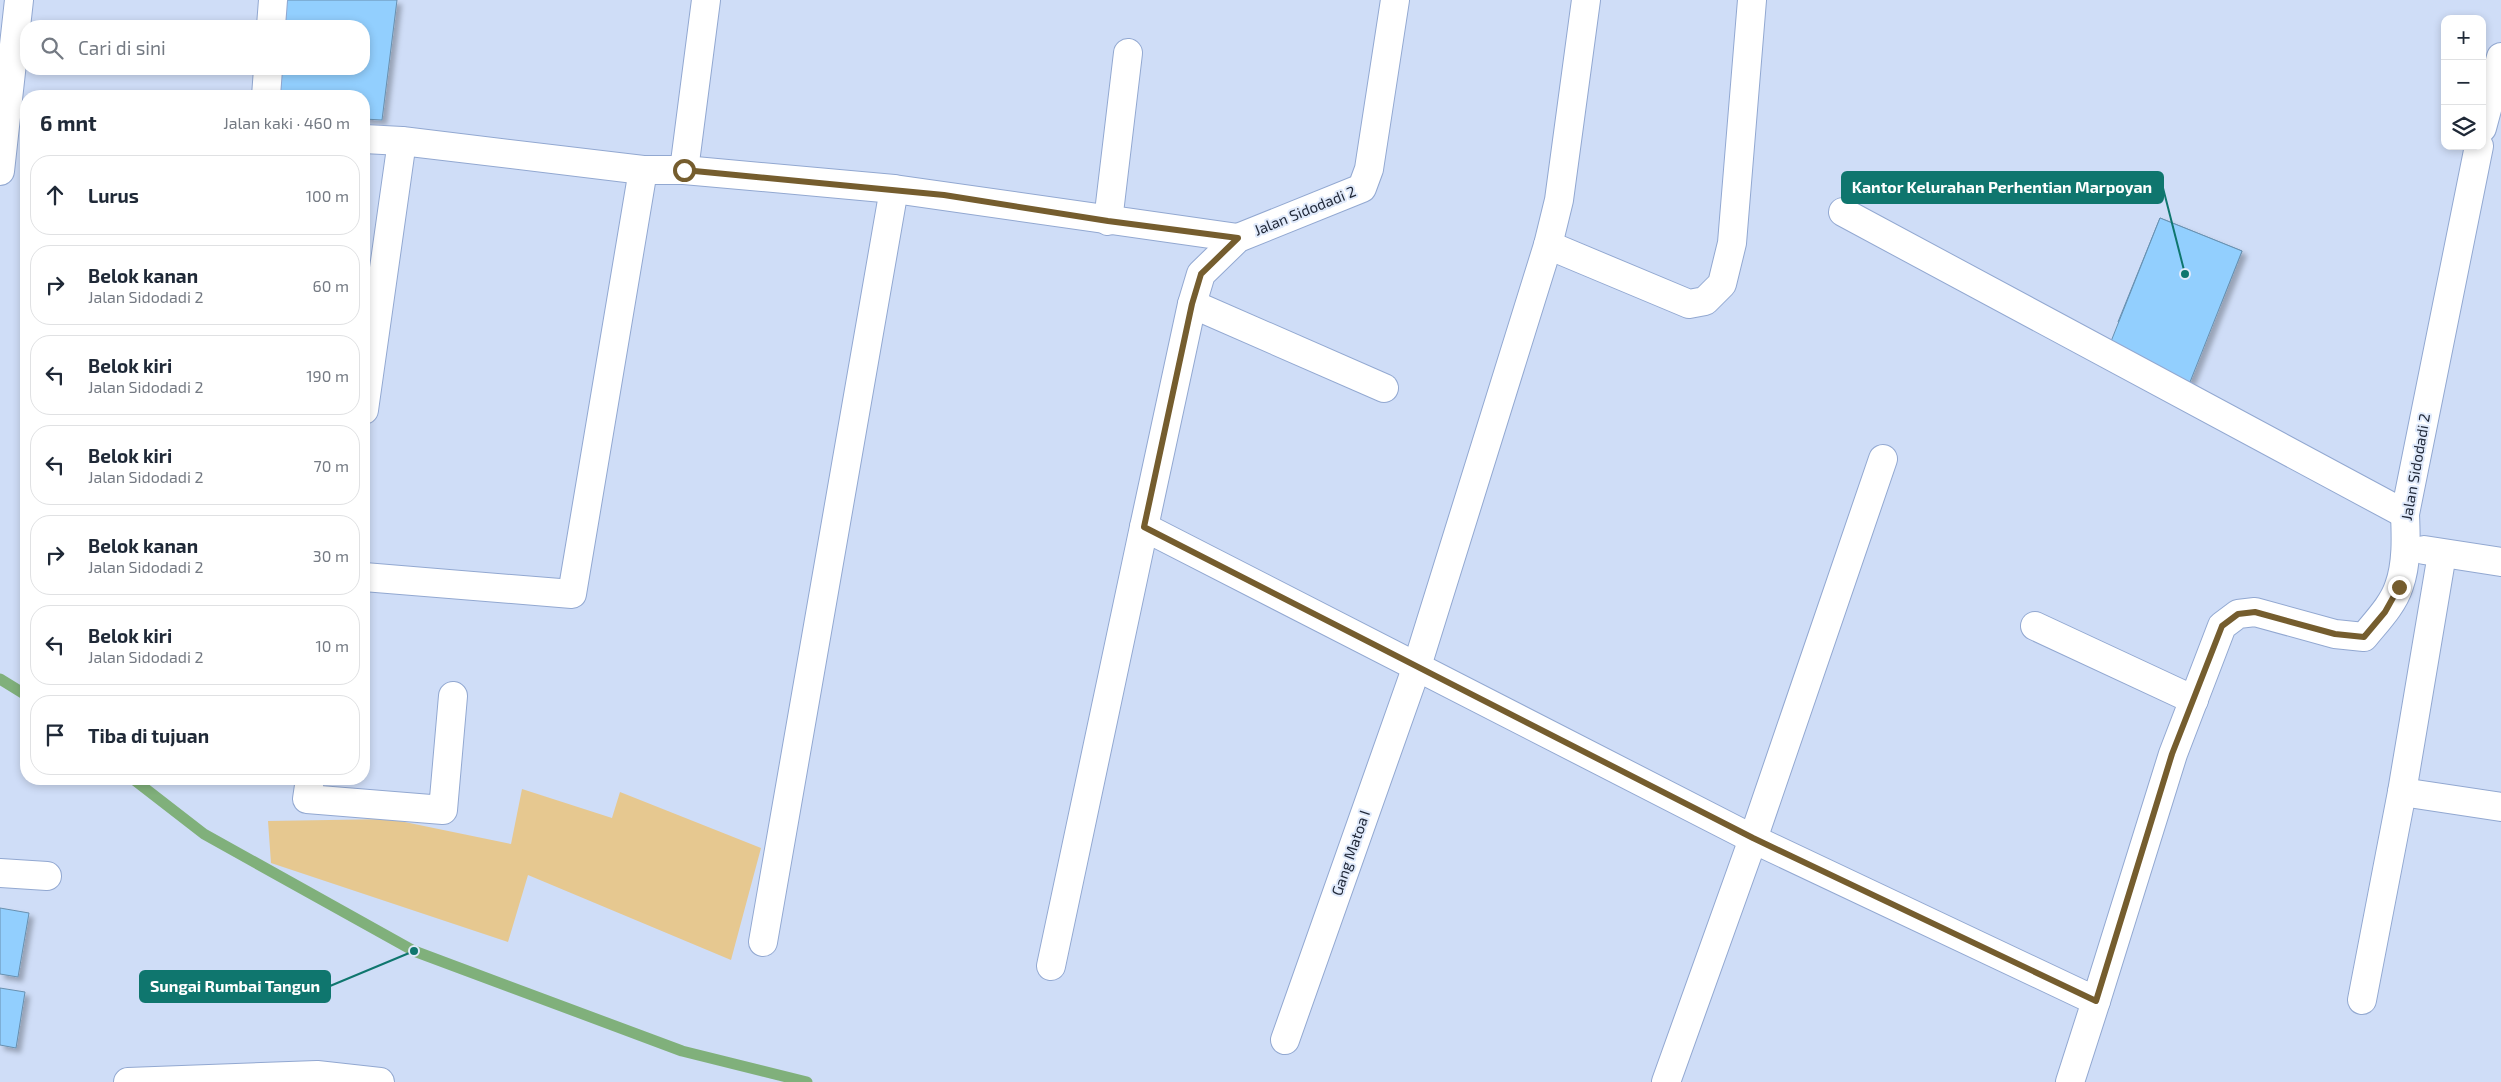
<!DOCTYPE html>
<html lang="id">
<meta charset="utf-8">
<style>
:root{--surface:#fff;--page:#f2f2f3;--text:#1f2937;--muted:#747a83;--line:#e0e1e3}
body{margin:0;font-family:"Exo 2",sans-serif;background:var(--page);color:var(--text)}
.controls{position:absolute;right:15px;top:15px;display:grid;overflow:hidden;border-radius:10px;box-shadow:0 2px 8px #0003}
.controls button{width:45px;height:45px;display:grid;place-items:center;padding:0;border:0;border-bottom:1px solid var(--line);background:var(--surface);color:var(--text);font:25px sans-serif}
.stop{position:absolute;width:15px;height:15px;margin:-11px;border:4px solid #755d2e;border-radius:50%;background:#fff}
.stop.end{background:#755d2e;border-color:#fff;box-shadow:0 1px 5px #0008}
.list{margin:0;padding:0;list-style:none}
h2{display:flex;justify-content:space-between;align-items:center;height:65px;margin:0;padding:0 20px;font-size:21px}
h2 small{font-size:16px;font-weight:400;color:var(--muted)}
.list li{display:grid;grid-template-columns:32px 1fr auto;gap:15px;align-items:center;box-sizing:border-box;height:80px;margin:0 10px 10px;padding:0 10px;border:1px solid var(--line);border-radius:20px}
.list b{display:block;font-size:19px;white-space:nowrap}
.list p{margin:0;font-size:16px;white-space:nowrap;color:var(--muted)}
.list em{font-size:16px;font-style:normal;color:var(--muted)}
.icon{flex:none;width:28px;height:28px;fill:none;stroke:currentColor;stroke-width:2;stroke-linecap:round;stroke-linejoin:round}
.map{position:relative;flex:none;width:2501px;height:1082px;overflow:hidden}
.search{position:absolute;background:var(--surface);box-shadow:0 2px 8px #0003;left:20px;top:20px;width:350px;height:55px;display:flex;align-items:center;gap:12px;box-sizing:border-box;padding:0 18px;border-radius:20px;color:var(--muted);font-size:19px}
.panel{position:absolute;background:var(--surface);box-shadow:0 2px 8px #0003;left:20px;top:90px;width:350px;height:695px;border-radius:20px}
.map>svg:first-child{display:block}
.green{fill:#e6c890}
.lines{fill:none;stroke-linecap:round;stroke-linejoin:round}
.stream{stroke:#80b07b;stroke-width:11}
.building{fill:#92cffe;stroke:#6890af;filter:url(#shadow)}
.minor-casing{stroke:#92a8d1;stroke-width:30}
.minor{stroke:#fff;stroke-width:28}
.route{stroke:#755d2e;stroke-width:6}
.labels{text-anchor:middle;stroke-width:4;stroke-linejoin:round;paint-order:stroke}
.street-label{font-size:15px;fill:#1f2737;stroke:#e0eafb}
.leader{fill:none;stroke:#0f766e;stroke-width:2}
.callout-dot{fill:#0f766e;stroke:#e0eafb;stroke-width:2}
.callout{fill:#0f766e;stroke:#0f766e;stroke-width:2}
.callout-label{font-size:16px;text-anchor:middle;font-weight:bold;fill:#fff}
</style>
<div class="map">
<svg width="2501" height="1082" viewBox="0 0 2501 1082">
<defs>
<filter id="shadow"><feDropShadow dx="4.5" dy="4.5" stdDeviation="2.5" flood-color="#0004"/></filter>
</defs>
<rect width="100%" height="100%" fill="#cfddf7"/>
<path class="green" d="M522,789L612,818L620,792L761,848L731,960L528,875L508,942L271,863L268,821L390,819L511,844Z"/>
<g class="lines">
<g class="stream">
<path d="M0,679L26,695"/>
<path d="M133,779L204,834L414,951L682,1051L807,1082"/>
</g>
</g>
<g class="building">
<path d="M287,0H397L382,120L364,119V96H275L279,69H364V26H284Z"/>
<path d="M2160,218L2242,251L2220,306L2198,297L2179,346L2118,322Z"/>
<path d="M2160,218L2242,251L2190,382L2108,349Z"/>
<path d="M0,908L29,913L18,977L0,974Z"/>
<path d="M0,988L25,992L16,1048L0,1045Z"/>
</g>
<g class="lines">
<defs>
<g id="minor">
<path d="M1395,0L1369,169L1362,188L1238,238L1201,274L1192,304L1144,527L1753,839L2096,1001L2173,754L2222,626L2238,614L2255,612L2335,634L2364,637C2376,622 2393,605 2399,586C2407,564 2406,537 2405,514L2479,146"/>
<path d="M271,26L273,0"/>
<path d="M266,96L268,69"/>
<path d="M2482,128L2501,57"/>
<path d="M364,139L402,141L643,170H684L894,189L1238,238"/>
<path d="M684,170L706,0"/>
<path d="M0,171L19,0"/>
<path d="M1843,212L2405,514"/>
<path d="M1108,221L1128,53"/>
<path d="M1548,245L1689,304L1705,301L1722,284L1732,243L1752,0"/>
<path d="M1192,304L1384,388"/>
<path d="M364,410L402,141"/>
<path d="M2424,550L2501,562"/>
<path d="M364,577L572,594L643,170"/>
<path d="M2035,626L2194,700"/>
<path d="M310,779L307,799L443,810L453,696"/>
<path d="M2402,792L2501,807"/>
<path d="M0,873L47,876"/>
<path d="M763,942L894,189"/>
<path d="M1051,966L1144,527"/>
<path d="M2362,1000L2402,792L2442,554"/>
<path d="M1285,1040L1417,666L1548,245L1559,200L1586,0"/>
<path d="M128,1082L317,1075L380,1082"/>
<path d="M1666,1082L1753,839L1883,459"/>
<path d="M2070,1082L2096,1001"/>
</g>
</defs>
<use href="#minor" class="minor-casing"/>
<use href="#minor" class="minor"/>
</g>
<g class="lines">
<path class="route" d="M684,170L944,195L1108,221L1238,238L1201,274L1192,304L1144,527L1753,838L2096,1001L2172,754L2222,626L2238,614L2255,612L2335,634L2364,637L2385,612L2399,587"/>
</g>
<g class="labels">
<g class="street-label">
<text transform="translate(1305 211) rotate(-22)" y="5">Jalan Sidodadi 2</text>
<text transform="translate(2416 467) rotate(-80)" y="5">Jalan Sidodadi 2</text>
<text transform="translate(1351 853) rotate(-71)" y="5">Gang Matoa I</text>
</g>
</g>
<path class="leader" d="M2185 274L2163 188M414 951L330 986"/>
<g class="callout-dot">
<circle cx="2185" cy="274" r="5"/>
<circle cx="414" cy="951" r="5"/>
</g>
<g class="callout">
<rect x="1842" y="172" width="321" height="31" rx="5"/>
<rect x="140" y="971" width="190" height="31" rx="5"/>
</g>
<g class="callout-label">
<text x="2002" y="193">Kantor Kelurahan Perhentian Marpoyan</text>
<text x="235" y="992">Sungai Rumbai Tangun</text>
</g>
</svg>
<div class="controls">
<button>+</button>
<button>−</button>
<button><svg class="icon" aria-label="layers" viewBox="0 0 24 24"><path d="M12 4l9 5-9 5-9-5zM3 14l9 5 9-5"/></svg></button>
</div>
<div class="stop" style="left:684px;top:170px"></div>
<div class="stop end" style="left:2399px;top:587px"></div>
<div class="search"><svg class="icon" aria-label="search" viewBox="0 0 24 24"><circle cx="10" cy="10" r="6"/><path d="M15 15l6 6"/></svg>Cari di sini</div>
<section class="panel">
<h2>6 mnt<small>Jalan kaki · 460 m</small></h2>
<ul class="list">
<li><svg class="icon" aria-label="ahead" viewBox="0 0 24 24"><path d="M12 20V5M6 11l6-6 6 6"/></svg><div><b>Lurus</b></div><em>100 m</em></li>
<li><svg class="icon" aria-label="right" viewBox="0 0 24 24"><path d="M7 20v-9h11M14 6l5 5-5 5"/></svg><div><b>Belok kanan</b><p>Jalan Sidodadi 2</p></div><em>60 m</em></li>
<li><svg class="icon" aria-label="left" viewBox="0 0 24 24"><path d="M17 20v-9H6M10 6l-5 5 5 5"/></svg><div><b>Belok kiri</b><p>Jalan Sidodadi 2</p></div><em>190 m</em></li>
<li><svg class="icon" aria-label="left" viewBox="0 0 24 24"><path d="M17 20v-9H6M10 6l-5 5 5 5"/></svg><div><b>Belok kiri</b><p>Jalan Sidodadi 2</p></div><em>70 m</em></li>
<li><svg class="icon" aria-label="right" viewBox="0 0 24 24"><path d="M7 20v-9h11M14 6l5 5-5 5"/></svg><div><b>Belok kanan</b><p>Jalan Sidodadi 2</p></div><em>30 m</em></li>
<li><svg class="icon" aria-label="left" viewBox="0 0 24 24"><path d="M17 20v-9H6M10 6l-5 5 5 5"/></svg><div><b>Belok kiri</b><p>Jalan Sidodadi 2</p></div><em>10 m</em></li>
<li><svg class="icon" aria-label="arrive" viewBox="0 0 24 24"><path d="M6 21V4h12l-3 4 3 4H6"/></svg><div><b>Tiba di tujuan</b></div></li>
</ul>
</section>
</div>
